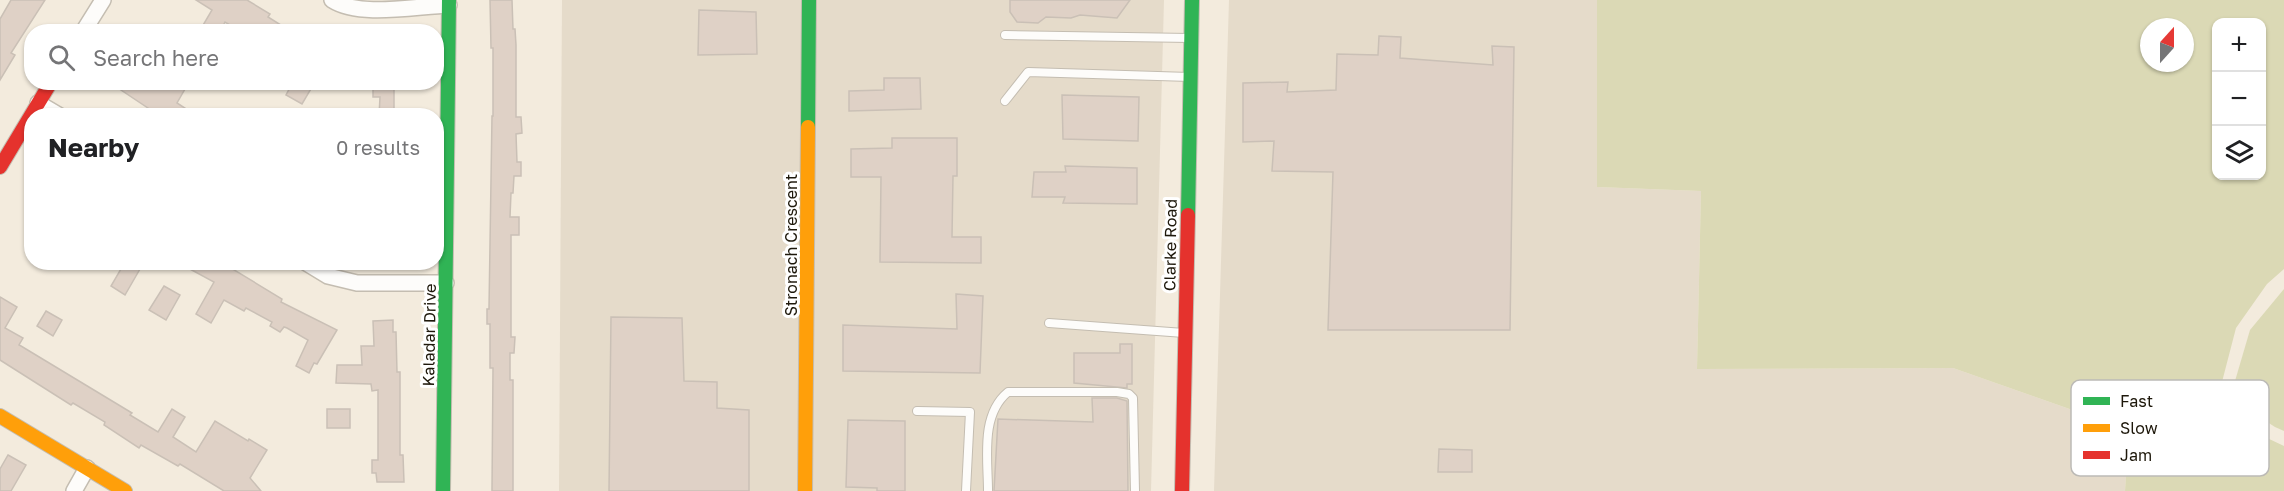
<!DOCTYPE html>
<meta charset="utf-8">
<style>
:root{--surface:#fff;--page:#f6f6f6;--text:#202124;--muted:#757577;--line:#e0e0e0}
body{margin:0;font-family:"Golos Text",sans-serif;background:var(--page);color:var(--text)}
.controls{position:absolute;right:18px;top:18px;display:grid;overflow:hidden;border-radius:12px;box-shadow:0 2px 4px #0004}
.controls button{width:54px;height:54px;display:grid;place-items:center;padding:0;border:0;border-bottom:2px solid var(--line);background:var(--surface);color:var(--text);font:30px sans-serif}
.compass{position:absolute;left:2140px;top:18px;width:54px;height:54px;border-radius:50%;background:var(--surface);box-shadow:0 2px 4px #0004;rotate:21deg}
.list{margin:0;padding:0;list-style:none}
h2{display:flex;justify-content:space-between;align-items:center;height:78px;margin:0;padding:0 24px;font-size:26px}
h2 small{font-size:20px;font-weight:400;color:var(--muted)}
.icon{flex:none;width:33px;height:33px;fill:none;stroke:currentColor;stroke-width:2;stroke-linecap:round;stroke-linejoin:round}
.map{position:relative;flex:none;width:2284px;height:491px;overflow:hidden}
.search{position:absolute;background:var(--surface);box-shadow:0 2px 4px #0004;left:24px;top:24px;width:420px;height:66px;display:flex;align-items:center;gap:15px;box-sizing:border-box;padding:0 21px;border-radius:24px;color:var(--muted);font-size:22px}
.panel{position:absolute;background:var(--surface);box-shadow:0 2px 4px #0004;left:24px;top:108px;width:420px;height:162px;border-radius:24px}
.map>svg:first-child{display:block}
.industrial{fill:#e5dbca}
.green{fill:#dbd9b5;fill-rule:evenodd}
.building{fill:#dfd1c6;stroke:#cac0b6;stroke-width:1.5}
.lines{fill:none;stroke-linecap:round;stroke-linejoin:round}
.lane-casing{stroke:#c4bdb1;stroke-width:10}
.street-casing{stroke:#c4bdb1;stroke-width:18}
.fast-casing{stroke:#c4bdb1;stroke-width:16}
.slow-casing{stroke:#c4bdb1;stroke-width:16}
.jam-casing{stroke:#c4bdb1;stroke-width:16}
.lane{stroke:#fdfcfa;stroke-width:8}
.street{stroke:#fdfcfa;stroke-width:15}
.fast{stroke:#30b455;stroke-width:14}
.slow{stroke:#ff9f0a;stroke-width:14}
.jam{stroke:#e5322d;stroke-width:14}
.labels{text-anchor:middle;stroke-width:6;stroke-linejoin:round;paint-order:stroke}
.street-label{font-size:16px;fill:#1e180b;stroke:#fff}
.key{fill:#fff;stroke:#bcbab6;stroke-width:1.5}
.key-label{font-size:16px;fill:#1e180b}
</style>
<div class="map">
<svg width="2284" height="491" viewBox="0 0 2284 491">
<rect width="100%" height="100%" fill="#f3ebdd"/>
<g class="industrial">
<path d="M562,0H1164L1151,491H559Z"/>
<path d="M1229,0H1597V187L1701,191L1697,369L1953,368L2129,430L2125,491H1214Z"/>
</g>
<g class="green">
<path d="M1597,0H2284V269L2267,284L2236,328L2216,405L2265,437L2284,446V491H2125L2129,430L1953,368L1697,369L1701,191L1597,187ZM2216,22H2262V176H2216ZM2149,27H2185V63H2149Z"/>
<path d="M2284,289V431L2275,427L2230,398L2250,330Z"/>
</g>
<g class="building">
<path d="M11,0H45L11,53L15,55L0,80V19Z"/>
<path d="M196,0H247L270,14L268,17L292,32H242L225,22L220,32H199L212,10Z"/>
<path d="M490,0H512L513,29H515L516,45V117H521L522,133L516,134L517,162H521V176H514L513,193H511L510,217H519V235H511V337H515L514,353H510V380H513V491H492L493,368H490V324H487V309H489L492,116H493V48H491Z"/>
<path d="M1010,0H1130L1117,18L1080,15L1071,18L1046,17L1038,23L1017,22L1010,12Z"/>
<path d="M699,10L756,12L757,54L698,55Z"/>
<path d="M1379,36L1401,37L1400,58L1493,65L1492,46L1514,47L1510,330H1328L1333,172L1272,171L1274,141L1243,142V83L1288,82L1287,92L1336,90L1337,54L1378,55Z"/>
<path d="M884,78H920L921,109L849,111V91L884,90Z"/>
<path d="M109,82H189L177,103L197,116H160Z"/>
<path d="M293,82H315L302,104L286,95Z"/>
<path d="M373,82H394V116H379L380,97H373Z"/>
<path d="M1062,95L1139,97L1138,141L1063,139Z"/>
<path d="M892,138H957V176H953L952,237H981V263L880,262L881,177H851V149L892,148Z"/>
<path d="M1065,166L1137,168V204L1063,203L1065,197H1032L1034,172H1066Z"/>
<path d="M125,262H144L125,295L111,286Z"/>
<path d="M177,262H221L282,299L281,302L337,330L317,364L314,363L309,373L296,366L308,340L287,328L284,327L280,332L270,326L272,322L246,308L244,311L224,300L211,323L196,314L214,282Z"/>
<path d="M164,286L180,295L166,320L149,310Z"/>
<path d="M956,294L983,296L980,373L843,371V325L957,329Z"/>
<path d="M0,297L17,307L5,328L23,338L19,345L21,346L132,413L130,415L158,432L172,409L185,417L173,437L196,452L215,421L248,441L249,439L267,450L250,478L261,491H224L180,464L178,466L141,445L139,448L104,425L105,422L73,403L71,405L0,360Z"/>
<path d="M46,311L62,320L53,336L37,326Z"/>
<path d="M611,317L682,318L684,381L717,382V408L749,410V491H609Z"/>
<path d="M393,320V332H396L397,372H400V455H403L404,482H377L376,473H372V460H378V390L372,391L371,384L336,383L337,365H362L361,346H374L373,321Z"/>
<path d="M1120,344H1132V384H1127V388L1074,383V353H1120Z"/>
<path d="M1092,398H1117L1127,401L1128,491H994L998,419L1093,422Z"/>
<rect x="327" y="409" width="23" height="19"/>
<path d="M848,420L905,421V491H877V488L846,487Z"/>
<path d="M1439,449L1472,450V472H1438Z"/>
<path d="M8,455L26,465L11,491H0V469Z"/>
</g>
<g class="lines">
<defs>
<g id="lane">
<path d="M1005,35L1190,38"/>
<path d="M1005,101L1028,72L1190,77"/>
<path d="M1049,323L1184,333"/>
<path d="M917,411L970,412L966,491"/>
<path d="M988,491C988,459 980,415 1008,392H1117L1129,394L1133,398L1135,491"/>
</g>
<g id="street">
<path d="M332,0C360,18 416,6 449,5"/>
<path d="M83,32L103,0"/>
<path d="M38,103L60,116"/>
<path d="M305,262L328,276L357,283H446"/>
<path d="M74,491L87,468"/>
</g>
<g id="fast">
<path d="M808,127L809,0"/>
<path d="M1188,215L1192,0"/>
<path d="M443,491L449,0"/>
</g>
<g id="slow">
<path d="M0,416L125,491"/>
<path d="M805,491L808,127"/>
</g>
<g id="jam">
<path d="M0,167L51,82"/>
<path d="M1182,491L1188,215"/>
</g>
</defs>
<use href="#lane" class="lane-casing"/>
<use href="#street" class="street-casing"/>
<use href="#fast" class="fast-casing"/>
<use href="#slow" class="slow-casing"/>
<use href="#jam" class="jam-casing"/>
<use href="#lane" class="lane"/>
<use href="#street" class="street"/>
<use href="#fast" class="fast"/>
<use href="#slow" class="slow"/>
<use href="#jam" class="jam"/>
</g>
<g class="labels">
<g class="street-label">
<text transform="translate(791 245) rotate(-90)" y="6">Stronach Crescent</text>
<text transform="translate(1170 245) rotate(-89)" y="6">Clarke Road</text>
<text transform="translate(429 335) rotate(-89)" y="6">Kaladar Drive</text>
</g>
</g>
<rect x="2071" y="380" width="198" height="96" rx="9" class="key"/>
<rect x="2083" y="397" width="27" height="8" fill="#30b455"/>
<rect x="2083" y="424" width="27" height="8" fill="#ff9f0a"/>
<rect x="2083" y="451" width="27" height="8" fill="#e5322d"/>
<g class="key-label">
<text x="2120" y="407">Fast</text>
<text x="2120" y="434">Slow</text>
<text x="2120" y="461">Jam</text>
</g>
</svg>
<div class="controls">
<button>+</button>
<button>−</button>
<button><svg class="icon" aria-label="layers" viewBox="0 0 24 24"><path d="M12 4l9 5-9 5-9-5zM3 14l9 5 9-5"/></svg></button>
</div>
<svg class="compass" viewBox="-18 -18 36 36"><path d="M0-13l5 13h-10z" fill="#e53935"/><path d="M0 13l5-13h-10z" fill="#757577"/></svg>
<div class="search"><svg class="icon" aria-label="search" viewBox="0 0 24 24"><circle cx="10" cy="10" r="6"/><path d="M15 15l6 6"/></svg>Search here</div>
<section class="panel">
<h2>Nearby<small>0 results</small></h2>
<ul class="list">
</ul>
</section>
</div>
